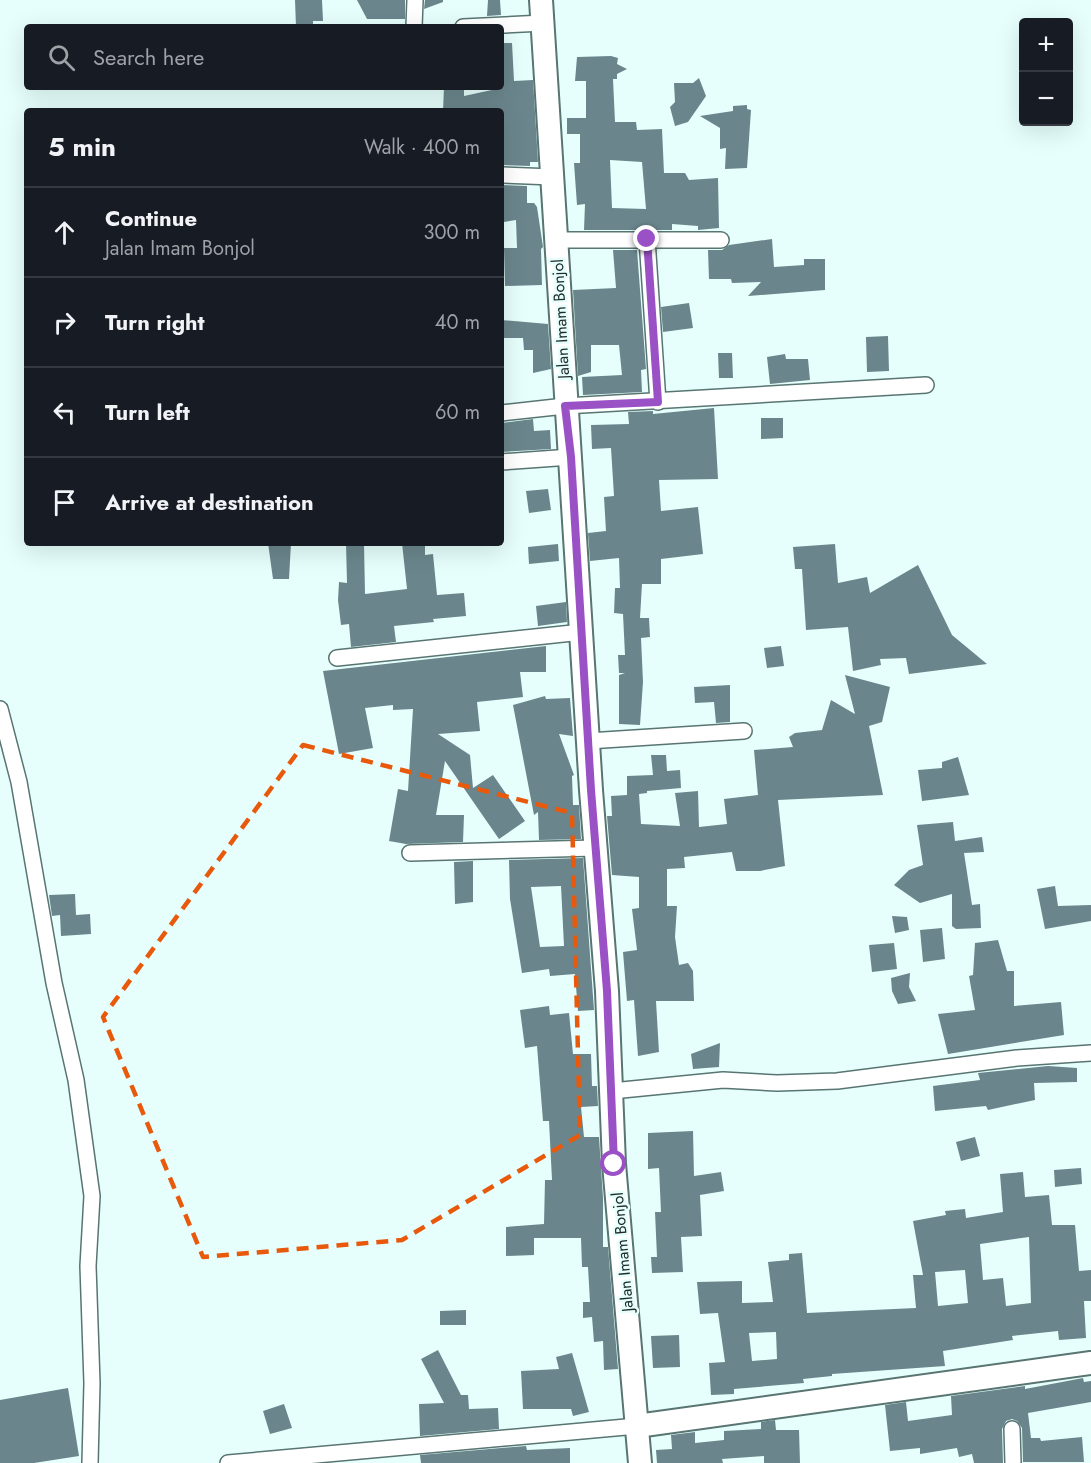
<!DOCTYPE html>
<meta charset="utf-8">
<style>
:root{--surface:#171b24;--page:#242831;--text:#f1f3f6;--muted:#9ea1a6;--line:#363941}
body{margin:0;font-family:Jost,sans-serif;background:var(--page);color:var(--text)}
.controls{position:absolute;right:18px;top:18px;display:grid;overflow:hidden;border-radius:6px;box-shadow:0 6px 24px #0002}
.controls button{width:54px;height:54px;display:grid;place-items:center;padding:0;border:0;border-bottom:2px solid var(--line);background:var(--surface);color:var(--text);font:30px sans-serif}
.stop{position:absolute;width:18px;height:18px;margin:-14px;border:4px solid #9951c5;border-radius:50%;background:#fff}
.stop.end{background:#9951c5;border-color:#fff;box-shadow:0 2px 6px #0008}
.list{margin:0;padding:0;list-style:none}
h2{display:flex;justify-content:space-between;align-items:center;height:78px;margin:0;padding:0 24px;font-size:26px}
h2 small{font-size:20px;font-weight:400;color:var(--muted)}
.list li{display:grid;grid-template-columns:39px 1fr auto;gap:18px;align-items:center;box-sizing:border-box;height:90px;padding:0 24px;border-top:2px solid var(--line)}
.list b{display:block;font-size:22px;white-space:nowrap}
.list p{margin:0;font-size:20px;white-space:nowrap;color:var(--muted)}
.list em{font-size:20px;font-style:normal;color:var(--muted)}
.icon{flex:none;width:33px;height:33px;fill:none;stroke:currentColor;stroke-width:2;stroke-linecap:round;stroke-linejoin:round}
.map{position:relative;flex:none;width:1091px;height:1463px;overflow:hidden}
.search{position:absolute;background:var(--surface);box-shadow:0 6px 24px #0002;left:24px;top:24px;width:480px;height:66px;display:flex;align-items:center;gap:15px;box-sizing:border-box;padding:0 21px;border-radius:6px;color:var(--muted);font-size:22px}
.panel{position:absolute;background:var(--surface);box-shadow:0 6px 24px #0002;left:24px;top:108px;width:480px;height:438px;border-radius:6px}
.map>svg:first-child{display:block}
.building{fill:#6a868c;fill-rule:evenodd}
.lines{fill:none;stroke-linecap:round;stroke-linejoin:round}
.street-casing{stroke:#587572;stroke-width:18}
.secondary-casing{stroke:#587572;stroke-width:26}
.street{stroke:#fff;stroke-width:15}
.secondary{stroke:#fff;stroke-width:22}
.route{stroke:#9951c5;stroke-width:8}
.marked{fill:none;stroke:#e8590c;stroke-width:4.5;stroke-dasharray:12 8;stroke-linejoin:round}
.labels{text-anchor:middle;stroke-width:5;stroke-linejoin:round;paint-order:stroke}
.street-label{font-size:16px;fill:#202c2b;stroke:#e6fffc}
</style>
<div class="map">
<svg width="1091" height="1463" viewBox="0 0 1091 1463">
<rect width="100%" height="100%" fill="#e6fffc"/>
<g class="building">
<path d="M295,0H322L323,21H313V27H296Z"/>
<path d="M357,0H405V19H367Z"/>
<path d="M425,0H443V2L424,9Z"/>
<path d="M488,0H500L501,15L487,16Z"/>
<path d="M501,43H512L514,81L533,80L538,162H530V166L501,165V111H443L444,87H464V96L501,88Z"/>
<path d="M611,56L618,58L617,64L627,69L617,74V79H613L615,122H636L637,130L662,129L664,173H685L689,180L718,178L719,228L698,230V226L672,224V230H584L585,204L577,205L574,163H580V134H567V118H586V81H575L577,57ZM610,160L642,162L646,209L612,208Z"/>
<path d="M699,78L706,96L688,122L675,126L670,107L675,102L674,83H693Z"/>
<path d="M747,105V109L751,110L747,168L725,169L726,148L720,149V128L700,116L733,111V106Z"/>
<path d="M501,185L527,186V203H534L537,207L543,247L541,249L542,285L505,286L504,248H517L516,220L504,222Z"/>
<path d="M772,239L774,267L804,265V259H825V290L748,296L761,282L732,283L731,279H709L708,250H722L729,245Z"/>
<path d="M613,250H637L646,369L641,370L642,392L583,395L582,377L622,375L619,345H591V372L578,376L573,290L616,288Z"/>
<path d="M689,303L693,328L663,332L661,307Z"/>
<path d="M501,320L548,324L551,369L533,373V350H524L523,338H501Z"/>
<path d="M888,336L889,371L867,372L866,337Z"/>
<path d="M718,353H732L733,378H719Z"/>
<path d="M785,354L786,359H808L810,380L770,384L767,357Z"/>
<path d="M714,408L718,479L659,480L661,511L698,507L703,554L661,559V584H642L640,618H649L650,637L641,638L643,682L640,725L619,724V675L625,673H619L618,655H625L623,614L614,613L615,588H620L619,558L590,561L588,533L606,531L604,497L614,496L611,448L592,449L591,425L629,424L628,412L653,411V414Z"/>
<path d="M761,418H783V438L761,439Z"/>
<path d="M533,419L534,431L550,430L551,449L501,452V423Z"/>
<path d="M548,489L551,510L529,513L526,491Z"/>
<path d="M268,543H291L289,579H273Z"/>
<path d="M346,543H364L365,594L407,589L402,543H425V555L433,554L437,595L464,593L466,616L433,619L434,622L394,626L396,642L351,647L349,624L341,625L338,600L339,582L347,583Z"/>
<path d="M558,544L559,561L529,564L528,547Z"/>
<path d="M835,544L838,583L867,577L870,593L918,565L952,635L987,664L909,674L906,658L880,659L881,665L853,671L848,627L806,630L802,569H795L793,547Z"/>
<path d="M566,602L567,622L538,626L536,606Z"/>
<path d="M546,646V672H520L523,697L477,702L480,731L438,734L470,755L473,788L493,775L525,821L499,839L445,761L436,815H464L463,842L406,844L389,841L398,789L408,791L413,709L393,710V705L365,708L373,748L339,754L323,671Z"/>
<path d="M781,646L784,666L767,668L764,648Z"/>
<path d="M845,675L890,687L882,722L869,726L883,795L778,800L785,866L760,871H736L732,852L684,857L685,868L667,869V906H677L675,937L679,965L688,963L693,971L694,1001H656L659,1052L638,1056L634,1000L627,1001L623,952L637,950L632,909L639,908V877L612,875L607,816H612L611,796L627,795V776L653,775L651,755H666L667,771L680,770L681,788L647,791V793L639,794L641,824L680,826L675,793L698,791L699,827L727,824L724,799L758,795L754,750L793,747L789,737L795,733L822,730L831,700L855,714Z"/>
<path d="M730,685V722L716,723L714,702L695,703L694,687Z"/>
<path d="M545,696L546,699L570,698L573,736L559,734L574,775L572,776L573,805H579L581,839L539,840L538,812L534,815L513,705Z"/>
<path d="M958,757L969,795L922,801L918,770L942,768V762Z"/>
<path d="M953,822L955,841L982,837L984,852L964,853L972,905L980,904L981,928L956,929L952,926V894L920,903L894,885L909,870L923,865L917,825Z"/>
<path d="M583,858L594,1010L578,1011L575,974L550,976L549,969L522,973L510,899L509,860ZM561,886L564,946L540,947L531,887Z"/>
<path d="M473,861V902L455,904L454,862Z"/>
<path d="M1055,886L1058,906L1091,905V921L1045,929L1037,889Z"/>
<path d="M75,894L76,915L90,914L91,934L61,936L60,915L52,916L49,895Z"/>
<path d="M892,916L907,917L909,930L895,933Z"/>
<path d="M942,928L945,959L923,962L920,930Z"/>
<path d="M998,940L1007,971H1014V1006L1061,1002L1064,1035L948,1054L938,1014L975,1010L969,976L973,975L975,943Z"/>
<path d="M894,943L897,969L872,972L869,945Z"/>
<path d="M910,973L909,987L916,1001L898,1004L892,991L891,978Z"/>
<path d="M549,1006L550,1015L569,1013L573,1054H591L592,1086H597L598,1106L581,1107L584,1137H599L603,1198V1247H608L618,1369L604,1370L603,1341L594,1342L592,1317L583,1318V1302H590L588,1267H582L581,1238H534V1255L506,1256V1227L544,1224L545,1180H552L549,1121H543L537,1046L525,1048L520,1010Z"/>
<path d="M720,1043L719,1067L693,1069L691,1054Z"/>
<path d="M1048,1066L1077,1068V1082L1034,1083L1035,1100L988,1110L986,1106L935,1111L933,1086L980,1080L978,1073Z"/>
<path d="M693,1131L694,1176L721,1172L724,1191L700,1195L702,1236L681,1237L683,1272L652,1273L651,1257H657L655,1212H661L659,1168L648,1169V1133Z"/>
<path d="M975,1137L980,1156L961,1161L956,1142Z"/>
<path d="M1081,1168L1082,1184L1055,1187L1054,1170Z"/>
<path d="M1023,1172L1025,1197L1049,1195L1052,1225H1075L1079,1271L1091,1270V1301H1084L1086,1338L1059,1340L1058,1331L1012,1336L1013,1340L943,1351L945,1366L832,1374V1376L803,1379L804,1383L734,1389V1394L711,1395L709,1363L725,1362L718,1313L700,1314L697,1282L742,1281V1303L773,1302L768,1262L789,1260V1254L802,1253L807,1313L916,1308L913,1275H923L913,1221L946,1215L945,1211L965,1209L966,1218L1003,1212L1000,1174ZM1029,1237L1031,1303L1006,1306L1003,1278L983,1280L980,1244ZM965,1270L968,1303L938,1306L935,1272ZM776,1332L777,1359L752,1361L749,1333Z"/>
<path d="M466,1310V1325H440V1311Z"/>
<path d="M679,1335L680,1367L653,1368L651,1336Z"/>
<path d="M438,1350L461,1395H468L469,1409L498,1408L499,1429L420,1436L419,1404L444,1403L421,1359Z"/>
<path d="M572,1353L589,1412L573,1416L571,1409H523L521,1371L559,1369L556,1357Z"/>
<path d="M1083,1378L1084,1382L1091,1381V1402L1028,1413L1031,1438H1040L1041,1441L1082,1437L1084,1462H1023L1022,1428L1017,1421L1012,1419L1006,1421L1002,1429L1003,1463H974L972,1454L959,1457L957,1448L920,1454V1448L890,1451L885,1405L906,1402L908,1421L952,1415L951,1396L1025,1386V1389Z"/>
<path d="M68,1388L79,1456L34,1463H0V1400Z"/>
<path d="M284,1404L292,1428L270,1434L263,1411Z"/>
<path d="M775,1420L776,1430H799L800,1463H764V1456L722,1459L723,1463H657L656,1450L672,1449L671,1435L695,1432V1443L724,1440V1431L761,1429V1422Z"/>
<path d="M526,1446L527,1450L570,1448V1463H421L420,1455Z"/>
</g>
<g class="lines">
<defs>
<g id="street">
<path d="M414,27L415,0"/>
<path d="M463,27L543,23"/>
<path d="M501,175L553,177"/>
<path d="M647,239L658,402"/>
<path d="M556,240H721"/>
<path d="M501,413L565,406L926,385"/>
<path d="M501,462L571,457"/>
<path d="M337,658L582,632"/>
<path d="M0,709L19,782L54,983L76,1080L92,1196L88,1266L92,1383L90,1463"/>
<path d="M588,741L744,731"/>
<path d="M410,853L595,848"/>
<path d="M612,1091L723,1080L777,1083L837,1081L1017,1058L1091,1053"/>
<path d="M1012,1429L1013,1463"/>
<path d="M228,1463L637,1426"/>
</g>
<g id="secondary">
<path d="M541,0L591,790L607,991L614,1164L640,1463"/>
<path d="M637,1426L1091,1363"/>
</g>
</defs>
<use href="#street" class="street-casing"/>
<use href="#secondary" class="secondary-casing"/>
<use href="#street" class="street"/>
<use href="#secondary" class="secondary"/>
</g>
<g class="lines">
<path class="route" d="M614,1164L607,991L591,790L571,457L565,406L658,402L647,239"/>
</g>
<path class="marked" d="M303,745L572,813L580,1135L402,1240L203,1257L103,1017Z"/>
<g class="labels">
<g class="street-label">
<text transform="translate(560 319) rotate(-93)" y="6">Jalan Imam Bonjol</text>
<text transform="translate(622 1252) rotate(-95)" y="6">Jalan Imam Bonjol</text>
</g>
</g>
</svg>
<div class="controls">
<button>+</button>
<button>−</button>
</div>
<div class="stop" style="left:614px;top:1164px"></div>
<div class="stop end" style="left:647px;top:239px"></div>
<div class="search"><svg class="icon" aria-label="search" viewBox="0 0 24 24"><circle cx="10" cy="10" r="6"/><path d="M15 15l6 6"/></svg>Search here</div>
<section class="panel">
<h2>5 min<small>Walk · 400 m</small></h2>
<ul class="list">
<li><svg class="icon" aria-label="ahead" viewBox="0 0 24 24"><path d="M12 20V5M6 11l6-6 6 6"/></svg><div><b>Continue</b><p>Jalan Imam Bonjol</p></div><em>300 m</em></li>
<li><svg class="icon" aria-label="right" viewBox="0 0 24 24"><path d="M7 20v-9h11M14 6l5 5-5 5"/></svg><div><b>Turn right</b></div><em>40 m</em></li>
<li><svg class="icon" aria-label="left" viewBox="0 0 24 24"><path d="M17 20v-9H6M10 6l-5 5 5 5"/></svg><div><b>Turn left</b></div><em>60 m</em></li>
<li><svg class="icon" aria-label="arrive" viewBox="0 0 24 24"><path d="M6 21V4h12l-3 4 3 4H6"/></svg><div><b>Arrive at destination</b></div></li>
</ul>
</section>
</div>
